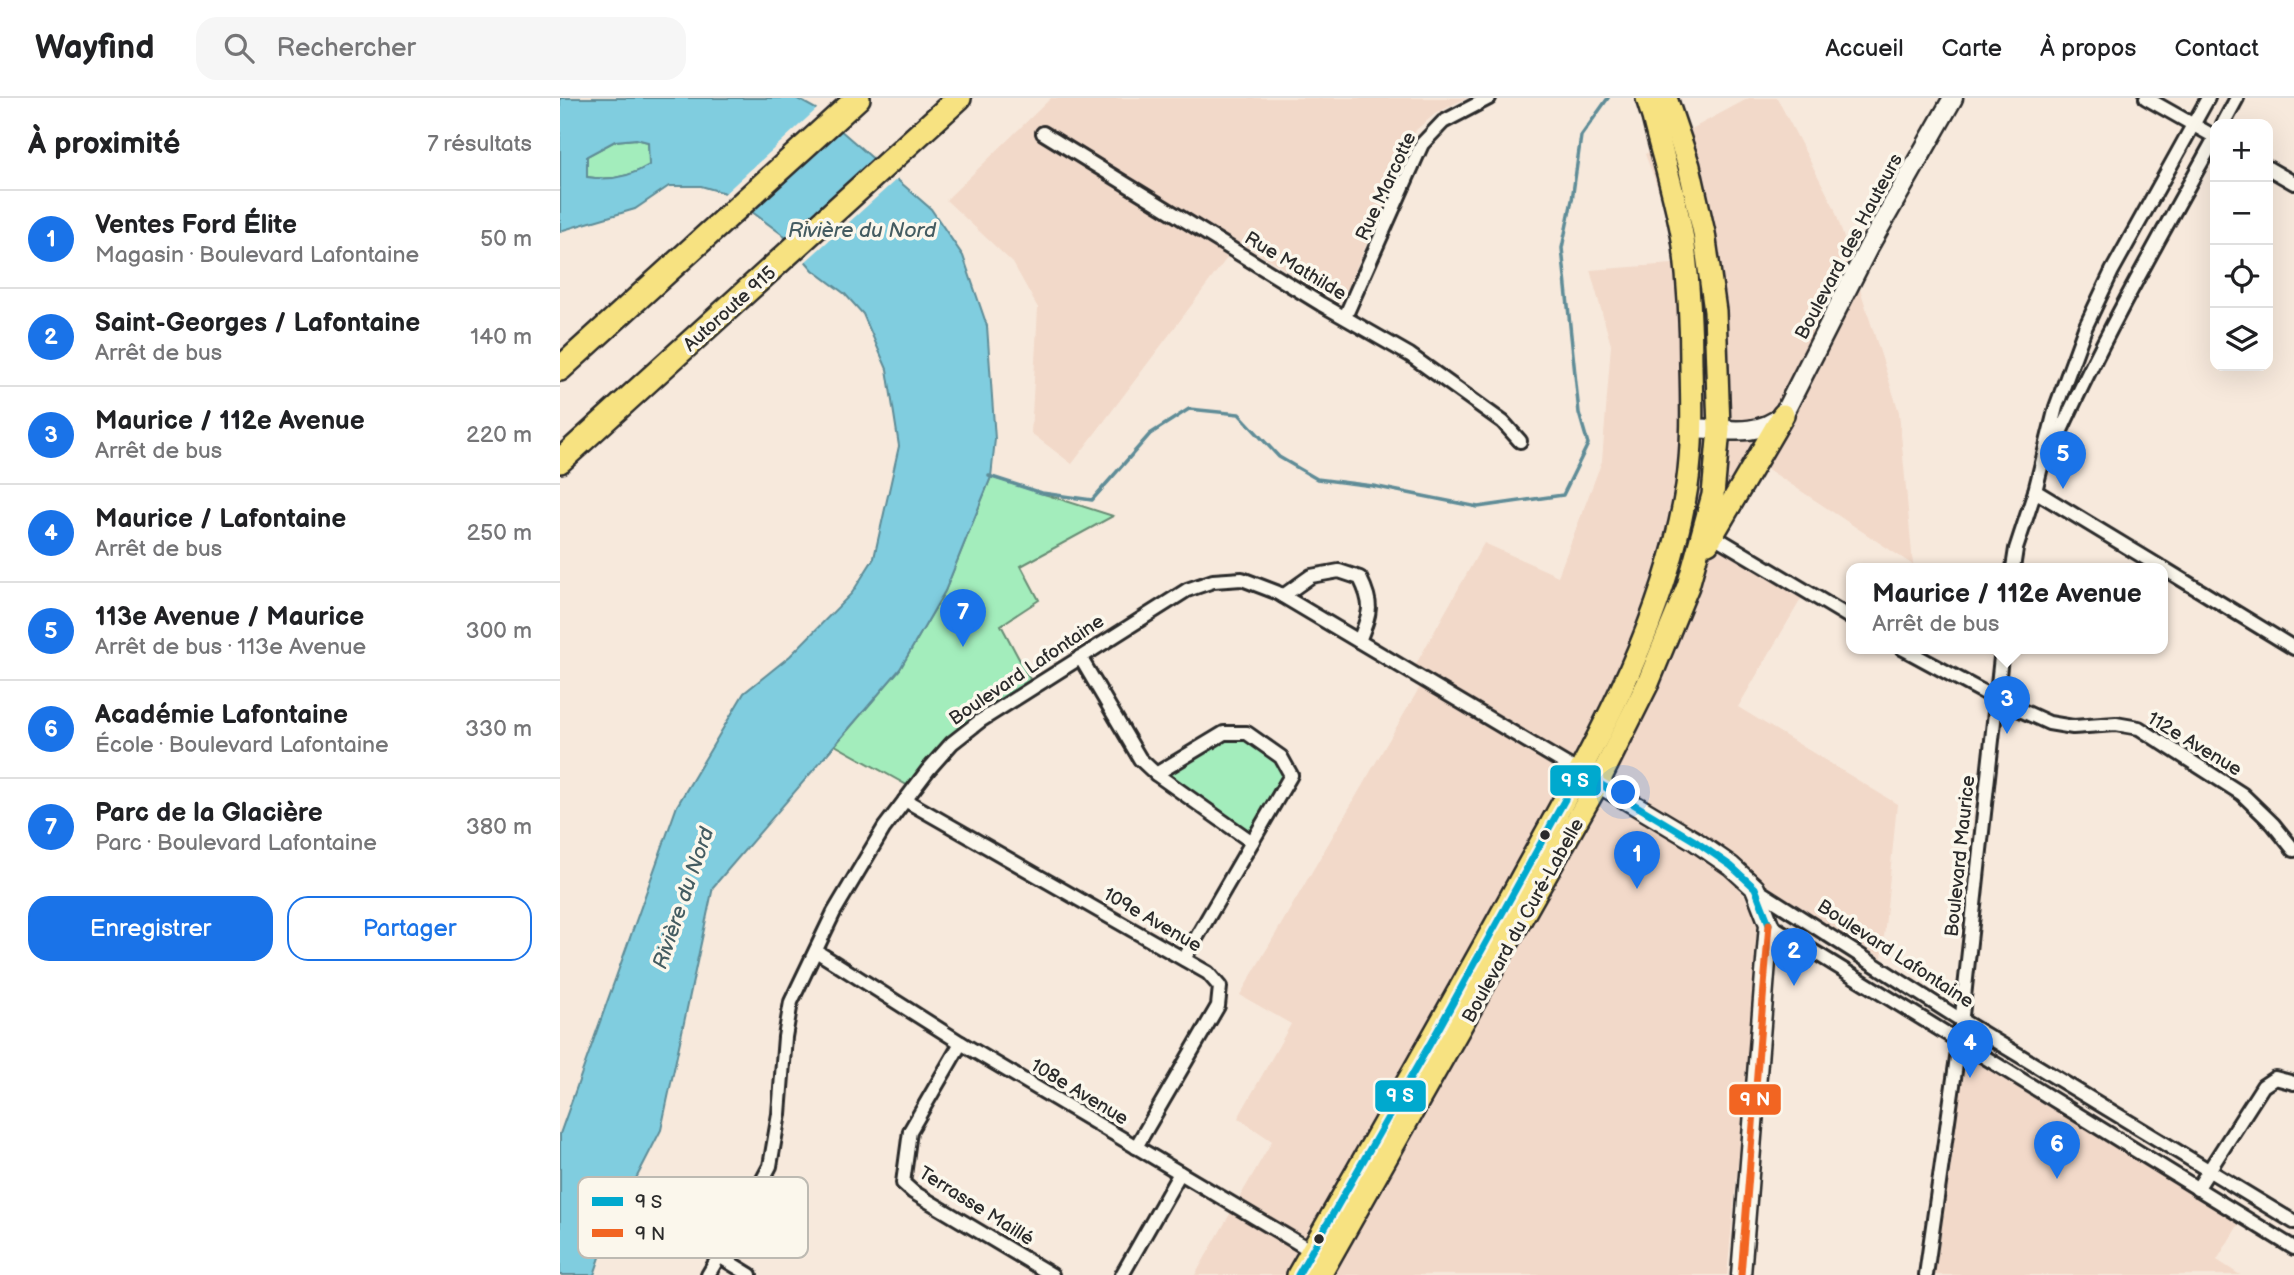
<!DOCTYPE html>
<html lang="fr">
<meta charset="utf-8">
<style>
:root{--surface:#fff;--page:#f6f6f6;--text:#202124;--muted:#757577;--line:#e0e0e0;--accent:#1a73e8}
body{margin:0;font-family:"Balsamiq Sans",sans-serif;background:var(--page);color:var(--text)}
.controls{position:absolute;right:21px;top:21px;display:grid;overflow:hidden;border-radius:14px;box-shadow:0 7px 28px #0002}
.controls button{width:63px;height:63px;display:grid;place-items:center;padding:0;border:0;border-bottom:2px solid var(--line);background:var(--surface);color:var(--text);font:35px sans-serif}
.you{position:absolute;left:1064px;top:695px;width:24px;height:24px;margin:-18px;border:5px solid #fff;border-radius:50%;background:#1a73e8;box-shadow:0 0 0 10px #1a73e833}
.badge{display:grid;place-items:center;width:46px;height:46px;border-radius:50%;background:var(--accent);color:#fff;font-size:23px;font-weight:700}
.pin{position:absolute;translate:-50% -58px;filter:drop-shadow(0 2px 4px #0008)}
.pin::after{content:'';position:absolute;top:37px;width:24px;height:21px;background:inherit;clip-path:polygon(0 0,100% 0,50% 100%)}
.popup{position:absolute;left:1286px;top:465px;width:322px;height:91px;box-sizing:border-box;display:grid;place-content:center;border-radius:14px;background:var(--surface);filter:drop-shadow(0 2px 5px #0005);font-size:23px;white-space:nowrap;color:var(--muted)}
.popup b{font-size:26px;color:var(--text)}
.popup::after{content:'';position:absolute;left:50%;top:100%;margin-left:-14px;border:14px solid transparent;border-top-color:var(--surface)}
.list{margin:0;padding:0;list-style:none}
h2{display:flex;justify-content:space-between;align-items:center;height:91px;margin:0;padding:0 28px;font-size:30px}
h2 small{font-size:23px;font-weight:400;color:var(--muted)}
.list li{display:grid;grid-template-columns:46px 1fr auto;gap:21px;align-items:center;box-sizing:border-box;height:98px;padding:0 28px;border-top:2px solid var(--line)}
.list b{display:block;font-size:26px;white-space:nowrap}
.list p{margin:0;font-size:23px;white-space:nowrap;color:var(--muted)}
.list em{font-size:23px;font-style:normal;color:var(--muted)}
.actions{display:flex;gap:14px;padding:21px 28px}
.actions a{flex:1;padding:16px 0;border:2px solid var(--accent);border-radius:21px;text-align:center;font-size:24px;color:var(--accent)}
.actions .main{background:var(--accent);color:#fff}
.icon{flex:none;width:38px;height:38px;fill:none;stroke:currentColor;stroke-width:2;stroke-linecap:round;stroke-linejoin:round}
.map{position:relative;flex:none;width:1734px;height:1177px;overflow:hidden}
header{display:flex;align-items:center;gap:42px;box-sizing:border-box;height:98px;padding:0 35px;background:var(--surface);border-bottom:2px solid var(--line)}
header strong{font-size:33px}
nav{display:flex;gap:38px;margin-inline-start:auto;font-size:24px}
.search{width:490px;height:63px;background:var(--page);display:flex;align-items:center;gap:18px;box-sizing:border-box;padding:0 24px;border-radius:21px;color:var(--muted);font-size:26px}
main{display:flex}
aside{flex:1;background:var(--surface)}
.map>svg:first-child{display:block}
.built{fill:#f2d9c9}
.green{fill:#a3edbc;stroke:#678c74;stroke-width:2}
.water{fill:#80cddf;stroke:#5e8c97;stroke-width:2;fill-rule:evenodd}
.pier{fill:#f7e9dc}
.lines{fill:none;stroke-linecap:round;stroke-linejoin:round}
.stream{stroke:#5e8c97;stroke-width:3.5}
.street-casing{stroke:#2b2b2b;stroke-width:18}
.secondary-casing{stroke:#2b2b2b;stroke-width:23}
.primary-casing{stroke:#2b2b2b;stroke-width:26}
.highway-casing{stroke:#2b2b2b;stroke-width:28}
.street{stroke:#fbf7ec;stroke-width:12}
.secondary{stroke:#fbf7ec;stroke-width:18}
.primary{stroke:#f7e281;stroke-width:21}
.highway{stroke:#f7e281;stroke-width:23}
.bus-1-casing{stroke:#fbf7ec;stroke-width:12}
.bus-2-casing{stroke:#fbf7ec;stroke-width:12}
.bus-1{stroke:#00a9ce;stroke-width:7}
.bus-2{stroke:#f26522;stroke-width:7}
.bus-dot{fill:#2b2b2b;stroke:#fbf7ec;stroke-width:2.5}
.labels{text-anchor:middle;stroke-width:7;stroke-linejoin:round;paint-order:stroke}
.street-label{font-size:19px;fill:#2b2b2b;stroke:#fbf7ec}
.water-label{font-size:21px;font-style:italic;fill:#445c61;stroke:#fbf7ec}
.key{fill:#fbf7ec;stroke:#bdbab2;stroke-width:2}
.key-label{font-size:19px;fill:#2b2b2b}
.line-badge{stroke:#fbf7ec;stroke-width:2.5}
.badge-label{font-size:19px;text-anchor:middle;font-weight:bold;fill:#fff}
</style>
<header>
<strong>Wayfind</strong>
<div class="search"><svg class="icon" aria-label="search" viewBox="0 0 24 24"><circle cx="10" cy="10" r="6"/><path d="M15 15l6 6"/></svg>Rechercher</div>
<nav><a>Accueil</a><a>Carte</a><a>À propos</a><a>Contact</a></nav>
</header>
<main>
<aside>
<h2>À proximité<small>7 résultats</small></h2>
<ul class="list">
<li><span class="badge">1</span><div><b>Ventes Ford Élite</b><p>Magasin · Boulevard Lafontaine</p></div><em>50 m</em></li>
<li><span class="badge">2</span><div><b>Saint-Georges / Lafontaine</b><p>Arrêt de bus</p></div><em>140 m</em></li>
<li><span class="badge">3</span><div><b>Maurice / 112e Avenue</b><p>Arrêt de bus</p></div><em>220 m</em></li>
<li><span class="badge">4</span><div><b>Maurice / Lafontaine</b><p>Arrêt de bus</p></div><em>250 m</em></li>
<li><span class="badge">5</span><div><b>113e Avenue / Maurice</b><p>Arrêt de bus · 113e Avenue</p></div><em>300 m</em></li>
<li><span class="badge">6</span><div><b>Académie Lafontaine</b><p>École · Boulevard Lafontaine</p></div><em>330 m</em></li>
<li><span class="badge">7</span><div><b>Parc de la Glacière</b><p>Parc · Boulevard Lafontaine</p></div><em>380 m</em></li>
</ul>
<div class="actions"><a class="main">Enregistrer</a><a>Partager</a></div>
</aside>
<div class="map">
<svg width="1734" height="1177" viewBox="0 0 1734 1177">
<rect width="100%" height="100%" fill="#f7e9dc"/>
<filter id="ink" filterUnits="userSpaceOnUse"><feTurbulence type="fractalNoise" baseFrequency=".0143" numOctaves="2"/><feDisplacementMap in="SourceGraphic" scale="14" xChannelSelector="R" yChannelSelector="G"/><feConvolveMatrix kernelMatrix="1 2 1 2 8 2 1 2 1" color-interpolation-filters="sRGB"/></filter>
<g filter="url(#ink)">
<g class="built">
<path d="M491,0H906L875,16L856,32L787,191L762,193L679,144L512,366L471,335L478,210L453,165L386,102Z"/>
<path d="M1189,0H1217L1274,109L1339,314L1353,467L1200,366L1152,442L1244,496L1178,609L1337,706L1322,860L1020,674L851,575L924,445L998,478L1042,363L1051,247L1030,172L1126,165L1085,56Z"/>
<path d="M861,587L1014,679L729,1177H635L712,1043L678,1020L731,926L680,897Z"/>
<path d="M1037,693L1160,771L1185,798L1201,830L1167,1177H764Z"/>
<path d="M1399,945L1680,1124L1657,1162L1680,1177H1366Z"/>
</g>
<g class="green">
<path d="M76,41L88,44L90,67C70,79 49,83 27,79V58L55,43Z"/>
<path d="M431,379L553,418L461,468L479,502L441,527L474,589L420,623L354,691L275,647L340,571L385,493Z"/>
<path d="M664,635H687L731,677L692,744L596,676Z"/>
</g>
<path class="water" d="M0,0H236L256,11L371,111L403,158L427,228L435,341L431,379L385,493L340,571L153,789L101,1032L49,1133L34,1177H0V1036L117,708L184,595L230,558L292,495L314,460L339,348L327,271L303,216L285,196L253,172L223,137L176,102L165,95L141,88H109L75,111L0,133ZM76,41L88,44L89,67C70,79 50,83 27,79V58L55,43Z"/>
<g class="pier">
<path d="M259,9L280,28L174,105L162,98Z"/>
<path d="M334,74L338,80L244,165L225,145Z"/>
</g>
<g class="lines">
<path class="stream" d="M429,378L482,395L532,402L590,336L629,311L679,316L719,359L757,381L813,388L918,409L1003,397L1028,346L1019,315L1002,150L1012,102L1021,38L1048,0"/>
<defs>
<g id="street">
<path d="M1586,0L1655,39"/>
<path d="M1663,26L1677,0"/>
<path d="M483,35L761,206L850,257L943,324L960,343"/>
<path d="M1708,70L1734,85"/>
<path d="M785,219L862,46L883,24L929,0"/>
<path d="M1490,357C1538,248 1597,144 1655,40"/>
<path d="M1475,393L1602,470"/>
<path d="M1152,437L1291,520"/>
<path d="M1453,470L1456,451L1475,393L1496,309L1525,230L1552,173L1648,0"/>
<path d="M1603,470L1734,550"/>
<path d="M723,498L751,478L779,473L800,480C814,508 810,515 799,543"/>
<path d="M1342,550L1436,601L1489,625L1513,629L1556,626L1579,630L1682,696L1713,726L1734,752"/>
<path d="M520,559L580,661L596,676L692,744L624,861"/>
<path d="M596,676L664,635H687L721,659L731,677L692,744"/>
<path d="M345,702L648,875L660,889L658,908L576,1049"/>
<path d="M1196,791L1401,922L1734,1124"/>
<path d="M1209,826L1734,1150"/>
<path d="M256,853L401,945L755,1155"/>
<path d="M401,945L350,1033L343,1085L353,1094L492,1177"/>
<path d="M1637,1091L1703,988L1715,980L1734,985"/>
<path d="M159,1158L190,1177"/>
<path d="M148,1177L186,1113L210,1068L219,1016L225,939L231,904L274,814L324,730L368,672L392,645L420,623L627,492L653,483L682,481L716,494L1024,677"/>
<path d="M562,1177L620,1075"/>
<path d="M1366,1177L1399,945L1442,550"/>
</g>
<g id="secondary">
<path d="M1133,330C1165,331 1197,340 1223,317L1309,148L1393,0"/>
<path d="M1038,685L1135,743L1171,768L1195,790L1209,826L1181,1177"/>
</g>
<g id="primary">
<path d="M1148,445L1223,317"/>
<path d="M738,1177C812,1047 886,917 958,786C1028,658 1104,534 1127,388C1133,348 1132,308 1131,268C1131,228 1129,188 1124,148C1118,106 1103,60 1093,19L1087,0"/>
<path d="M760,1177L1038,685L1088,585L1128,488L1153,397L1159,331L1155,213L1144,135L1129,68L1106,0"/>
</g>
<g id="highway">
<path d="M0,271L298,0"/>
<path d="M0,363L399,0"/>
</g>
</defs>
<use href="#street" class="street-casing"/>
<use href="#secondary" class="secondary-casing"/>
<use href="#primary" class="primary-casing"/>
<use href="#highway" class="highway-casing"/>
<use href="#street" class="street"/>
<use href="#secondary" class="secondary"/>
<use href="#primary" class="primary"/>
<use href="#highway" class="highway"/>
<defs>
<path id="bus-1" d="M738,1177L879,930L1020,674L1135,743L1171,768L1195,790L1209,826"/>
<path id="bus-2" d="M1181,1177L1209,826"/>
</defs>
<use href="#bus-1" class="bus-1-casing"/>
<use href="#bus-2" class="bus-2-casing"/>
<use href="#bus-1" class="bus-1"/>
<use href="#bus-2" class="bus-2"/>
</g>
</g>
<g class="bus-dot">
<circle cx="985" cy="737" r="6"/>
<circle cx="759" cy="1141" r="6"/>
</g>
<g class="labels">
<g class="street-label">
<text transform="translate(825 88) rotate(-65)" y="7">Rue Marcotte</text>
<text transform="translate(1288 148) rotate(-62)" y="7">Boulevard des Hauteurs</text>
<text transform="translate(736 167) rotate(31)" y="7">Rue Mathilde</text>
<text transform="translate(169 210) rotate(-42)" y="7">Autoroute 915</text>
<text transform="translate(466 571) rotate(-34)" y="7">Boulevard Lafontaine</text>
<text transform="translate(1635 645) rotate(31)" y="7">112e Avenue</text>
<text transform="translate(1399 758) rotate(-84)" y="7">Boulevard Maurice</text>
<text transform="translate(593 821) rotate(30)" y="7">109e Avenue</text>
<text transform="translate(962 822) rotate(-61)" y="7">Boulevard du Curé-Labelle</text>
<text transform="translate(1336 855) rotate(33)" y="7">Boulevard Lafontaine</text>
<text transform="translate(520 993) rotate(31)" y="7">108e Avenue</text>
<text transform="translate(417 1107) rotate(32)" y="7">Terrasse Maillé</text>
</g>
<g class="water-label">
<text x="302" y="139">Rivière du Nord</text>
<text transform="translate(123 800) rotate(-71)" y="7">Rivière du Nord</text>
</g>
</g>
<rect x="18" y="1079" width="230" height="81" rx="10" class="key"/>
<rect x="32" y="1099" width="31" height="9" fill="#00a9ce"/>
<rect x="32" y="1131" width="31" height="8" fill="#f26522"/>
<g class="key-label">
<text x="75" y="1110">9 S</text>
<text x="75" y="1142">9 N</text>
</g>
<g class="line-badge">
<rect x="989" y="666" width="53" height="33" rx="7" fill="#00a9ce"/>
<rect x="814" y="981" width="53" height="34" rx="7" fill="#00a9ce"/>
<rect x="1168" y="985" width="54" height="33" rx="7" fill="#f26522"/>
</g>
<g class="badge-label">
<text x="1015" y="689">9 S</text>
<text x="840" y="1004">9 S</text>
<text x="1195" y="1008">9 N</text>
</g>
</svg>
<div class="controls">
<button>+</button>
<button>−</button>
<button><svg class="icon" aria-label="locate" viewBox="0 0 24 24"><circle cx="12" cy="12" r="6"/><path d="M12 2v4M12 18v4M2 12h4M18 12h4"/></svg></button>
<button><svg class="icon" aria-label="layers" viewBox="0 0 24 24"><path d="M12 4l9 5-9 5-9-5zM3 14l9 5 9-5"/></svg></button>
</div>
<div class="you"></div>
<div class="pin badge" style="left:1077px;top:791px">1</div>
<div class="pin badge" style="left:1234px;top:888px">2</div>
<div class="pin badge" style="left:1447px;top:636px">3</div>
<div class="popup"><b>Maurice / 112e Avenue</b>Arrêt de bus</div>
<div class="pin badge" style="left:1410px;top:980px">4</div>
<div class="pin badge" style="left:1503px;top:391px">5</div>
<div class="pin badge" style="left:1497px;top:1081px">6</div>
<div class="pin badge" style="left:403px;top:549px">7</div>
</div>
</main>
